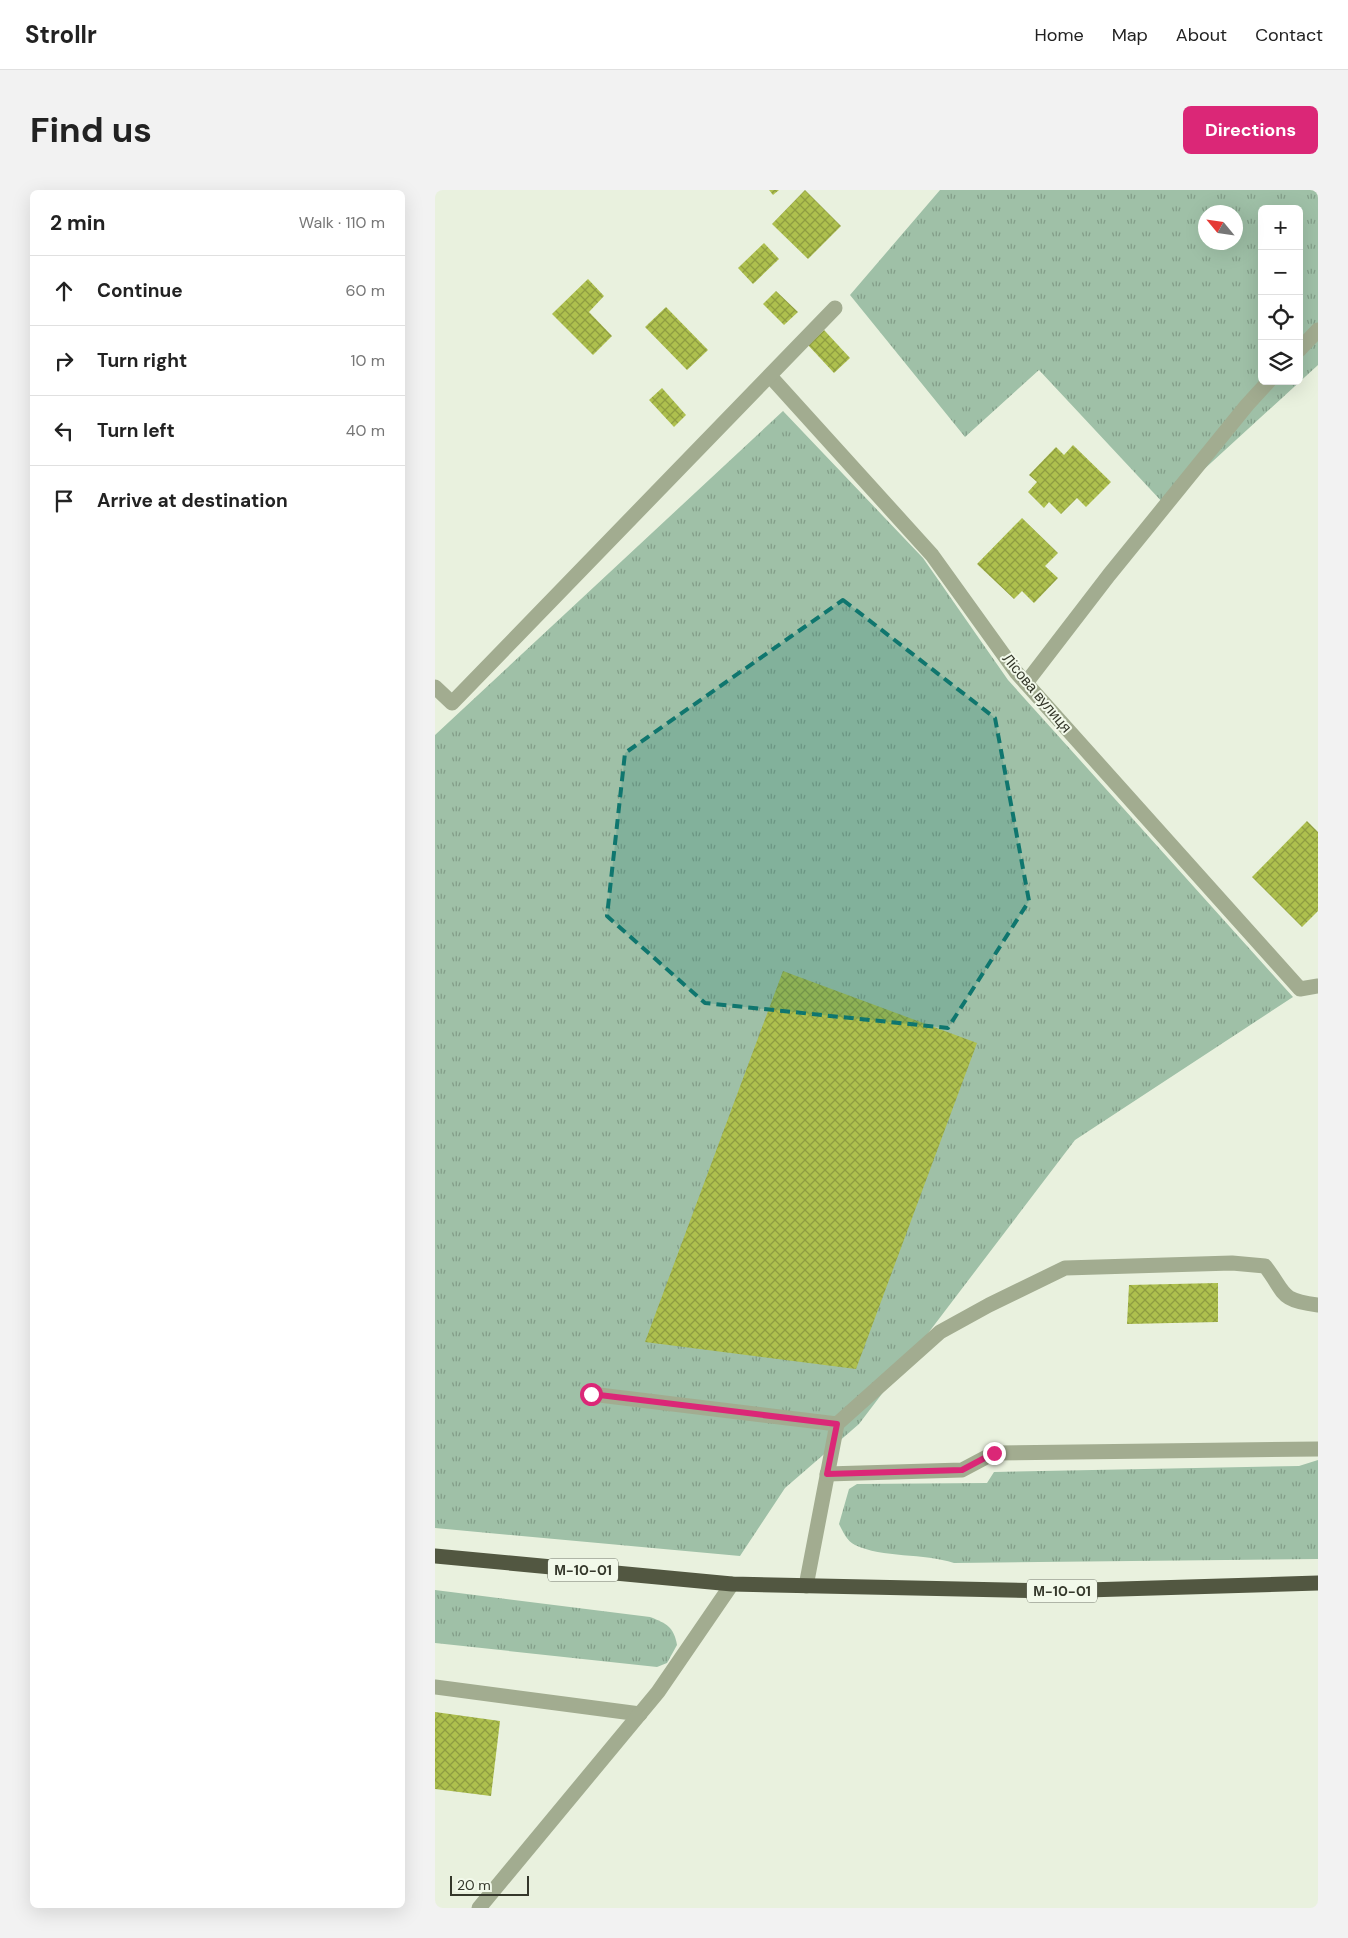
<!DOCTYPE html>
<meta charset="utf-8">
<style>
:root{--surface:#fff;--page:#f2f2f2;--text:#222;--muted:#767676;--line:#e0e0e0;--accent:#db2777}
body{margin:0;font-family:"DM Sans",sans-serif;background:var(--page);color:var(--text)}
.controls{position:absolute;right:15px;top:15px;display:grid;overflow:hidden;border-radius:8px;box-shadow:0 5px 20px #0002}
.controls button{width:45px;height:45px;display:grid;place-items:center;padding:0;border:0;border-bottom:1px solid var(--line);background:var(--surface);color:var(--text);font:25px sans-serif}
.compass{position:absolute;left:763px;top:15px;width:45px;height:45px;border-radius:50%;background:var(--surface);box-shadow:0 5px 20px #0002;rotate:299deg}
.scale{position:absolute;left:15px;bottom:12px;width:79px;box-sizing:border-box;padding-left:5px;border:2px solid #34372a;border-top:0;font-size:14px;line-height:18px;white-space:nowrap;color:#34372a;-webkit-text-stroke:4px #f2f9ea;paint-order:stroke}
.stop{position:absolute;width:15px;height:15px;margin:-11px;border:4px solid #db2777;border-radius:50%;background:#fff}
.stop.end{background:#db2777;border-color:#fff;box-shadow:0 1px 5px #0008}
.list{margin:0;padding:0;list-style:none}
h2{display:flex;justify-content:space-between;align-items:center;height:65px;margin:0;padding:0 20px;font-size:21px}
h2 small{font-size:16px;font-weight:400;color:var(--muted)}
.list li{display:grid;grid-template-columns:32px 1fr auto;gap:15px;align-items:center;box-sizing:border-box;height:70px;padding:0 20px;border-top:1px solid var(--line)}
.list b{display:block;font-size:19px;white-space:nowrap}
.list em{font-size:16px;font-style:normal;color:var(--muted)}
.icon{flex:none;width:28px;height:28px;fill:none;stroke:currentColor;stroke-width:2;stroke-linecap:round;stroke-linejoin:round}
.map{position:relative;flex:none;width:883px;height:1718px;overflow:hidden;border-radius:8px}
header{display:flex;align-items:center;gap:30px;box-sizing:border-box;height:70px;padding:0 25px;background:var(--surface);border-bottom:1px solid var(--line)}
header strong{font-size:24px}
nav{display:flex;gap:28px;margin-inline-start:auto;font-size:18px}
.intro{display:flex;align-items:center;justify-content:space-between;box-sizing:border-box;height:120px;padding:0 30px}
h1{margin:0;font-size:35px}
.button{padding:12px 22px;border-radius:8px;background:var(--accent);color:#fff;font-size:18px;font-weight:700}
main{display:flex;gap:30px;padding:0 30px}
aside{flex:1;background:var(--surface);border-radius:8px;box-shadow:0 5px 20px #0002}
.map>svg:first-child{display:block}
.grass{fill:url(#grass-tufts);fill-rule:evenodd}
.building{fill:url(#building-cross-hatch)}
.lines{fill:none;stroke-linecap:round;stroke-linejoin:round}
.minor{stroke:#a2ac90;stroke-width:15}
.highway{stroke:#525741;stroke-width:15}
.route{stroke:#db2777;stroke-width:6}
.marked{fill:#0f766e;fill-opacity:0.2;stroke:#0f766e;stroke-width:4;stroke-dasharray:10 6;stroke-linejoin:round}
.labels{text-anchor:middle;stroke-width:4;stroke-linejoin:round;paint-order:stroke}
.shield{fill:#f2f9ea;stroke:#6d7164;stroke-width:1}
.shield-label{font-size:14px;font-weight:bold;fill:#34372a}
.street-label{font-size:15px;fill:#34372a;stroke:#f2f9ea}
</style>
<header>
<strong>Strollr</strong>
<nav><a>Home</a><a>Map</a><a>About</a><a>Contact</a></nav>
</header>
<div class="intro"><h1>Find us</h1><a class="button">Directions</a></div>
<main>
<aside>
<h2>2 min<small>Walk · 110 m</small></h2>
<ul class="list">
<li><svg class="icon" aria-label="ahead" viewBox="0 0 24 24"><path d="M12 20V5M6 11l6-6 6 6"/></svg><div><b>Continue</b></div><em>60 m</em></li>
<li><svg class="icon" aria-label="right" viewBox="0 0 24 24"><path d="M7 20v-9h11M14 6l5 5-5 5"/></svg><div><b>Turn right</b></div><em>10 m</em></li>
<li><svg class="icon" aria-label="left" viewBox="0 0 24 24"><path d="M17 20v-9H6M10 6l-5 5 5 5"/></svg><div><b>Turn left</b></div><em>40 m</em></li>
<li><svg class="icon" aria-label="arrive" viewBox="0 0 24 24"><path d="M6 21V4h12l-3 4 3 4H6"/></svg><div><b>Arrive at destination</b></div></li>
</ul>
</aside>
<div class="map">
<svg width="883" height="1718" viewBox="0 0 883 1718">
<defs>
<pattern id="grass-tufts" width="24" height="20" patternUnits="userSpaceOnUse" patternTransform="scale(1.25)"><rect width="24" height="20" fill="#9fc0a7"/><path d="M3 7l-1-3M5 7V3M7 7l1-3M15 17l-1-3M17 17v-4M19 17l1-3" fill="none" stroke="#829d88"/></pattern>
<pattern id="building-cross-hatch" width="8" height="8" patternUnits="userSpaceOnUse" patternTransform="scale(1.25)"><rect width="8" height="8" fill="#aec04e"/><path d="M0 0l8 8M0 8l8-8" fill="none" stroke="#8e9d41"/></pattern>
</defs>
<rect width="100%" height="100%" fill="#e9f1de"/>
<g class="grass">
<path d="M505,0H883V175L730,315L604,180L530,247L415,105ZM827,19H864V191H827ZM771,22H801V52H771Z"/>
<path d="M348,221L488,368L573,490L858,807L640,950L424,1234L350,1298L305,1366L0,1338V545Z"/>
<path d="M883,1270V1369L519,1373C489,1363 447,1368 420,1355C412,1351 408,1342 404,1334L414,1299L422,1294L552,1293L559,1282L864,1276Z"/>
<path d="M0,1400L215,1427C231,1433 239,1437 242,1455L232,1473L222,1477L0,1453Z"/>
</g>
<g class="building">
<path d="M334,0H344L338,5Z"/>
<path d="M370,0L406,36L373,69L337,34Z"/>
<path d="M329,53L344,69L318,94L303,78Z"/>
<path d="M153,89L169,106L154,122L177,146L158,165L117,124Z"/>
<path d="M341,101L363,122L349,135L328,114Z"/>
<path d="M231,117L273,160L252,180L210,137Z"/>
<path d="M389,140L415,168L399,183L373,155Z"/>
<path d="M227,198L251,225L239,237L214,210Z"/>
<path d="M638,255L676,292L651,317L642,308L626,324L614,312L609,318L593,302L602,292L594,285L621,257L629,265Z"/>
<path d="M587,328L623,363L610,376L623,388L599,413L587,401L579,409L542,374Z"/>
<path d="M872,631L883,642V721L867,737L817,687Z"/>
<path d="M348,781L542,853L421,1179L210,1152Z"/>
<path d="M783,1093V1132L692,1134L694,1095Z"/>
<path d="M0,1522L65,1531L56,1606L0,1599Z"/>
</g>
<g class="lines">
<g class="minor">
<path d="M864,160L883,140"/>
<path d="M335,186L497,365L581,482L865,799L883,796"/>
<path d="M591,493L674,385L812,215L834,191"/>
<path d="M0,497L17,513L400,118"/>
<path d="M156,1204L402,1234L371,1396"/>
<path d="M402,1234L505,1142L554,1115L630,1078L797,1073L830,1076C851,1103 843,1110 883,1115"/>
<path d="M392,1284L527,1280L559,1263L883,1259"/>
<path d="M0,1497L205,1524"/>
<path d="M44,1718L223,1502L297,1394"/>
</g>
<path class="highway" d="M0,1366L297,1394L618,1401L883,1393"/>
</g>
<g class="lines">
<path class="route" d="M156,1204L402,1234L392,1284L527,1280L559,1263"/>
</g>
<path class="marked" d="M408,410L560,528L594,711L513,838L270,813L172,726L190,563Z"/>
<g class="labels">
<g class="shield">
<rect x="113" y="1368.5" width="70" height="23" rx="4"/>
<rect x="592" y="1389.5" width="70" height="23" rx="4"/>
</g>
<g class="shield-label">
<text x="148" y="1385">М-10-01</text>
<text x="627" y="1406">М-10-01</text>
</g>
<g class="street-label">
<text transform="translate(602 503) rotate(50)" y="5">Лісова вулиця</text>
</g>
</g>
</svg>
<div class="controls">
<button>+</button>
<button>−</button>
<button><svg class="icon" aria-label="locate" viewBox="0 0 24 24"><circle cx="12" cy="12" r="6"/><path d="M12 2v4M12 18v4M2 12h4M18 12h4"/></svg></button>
<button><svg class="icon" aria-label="layers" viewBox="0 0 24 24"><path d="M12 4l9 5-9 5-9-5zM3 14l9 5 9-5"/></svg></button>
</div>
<svg class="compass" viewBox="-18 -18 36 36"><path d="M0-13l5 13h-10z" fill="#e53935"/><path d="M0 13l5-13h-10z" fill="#767676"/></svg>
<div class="scale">20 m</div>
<div class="stop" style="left:156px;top:1204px"></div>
<div class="stop end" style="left:559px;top:1263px"></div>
</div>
</main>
